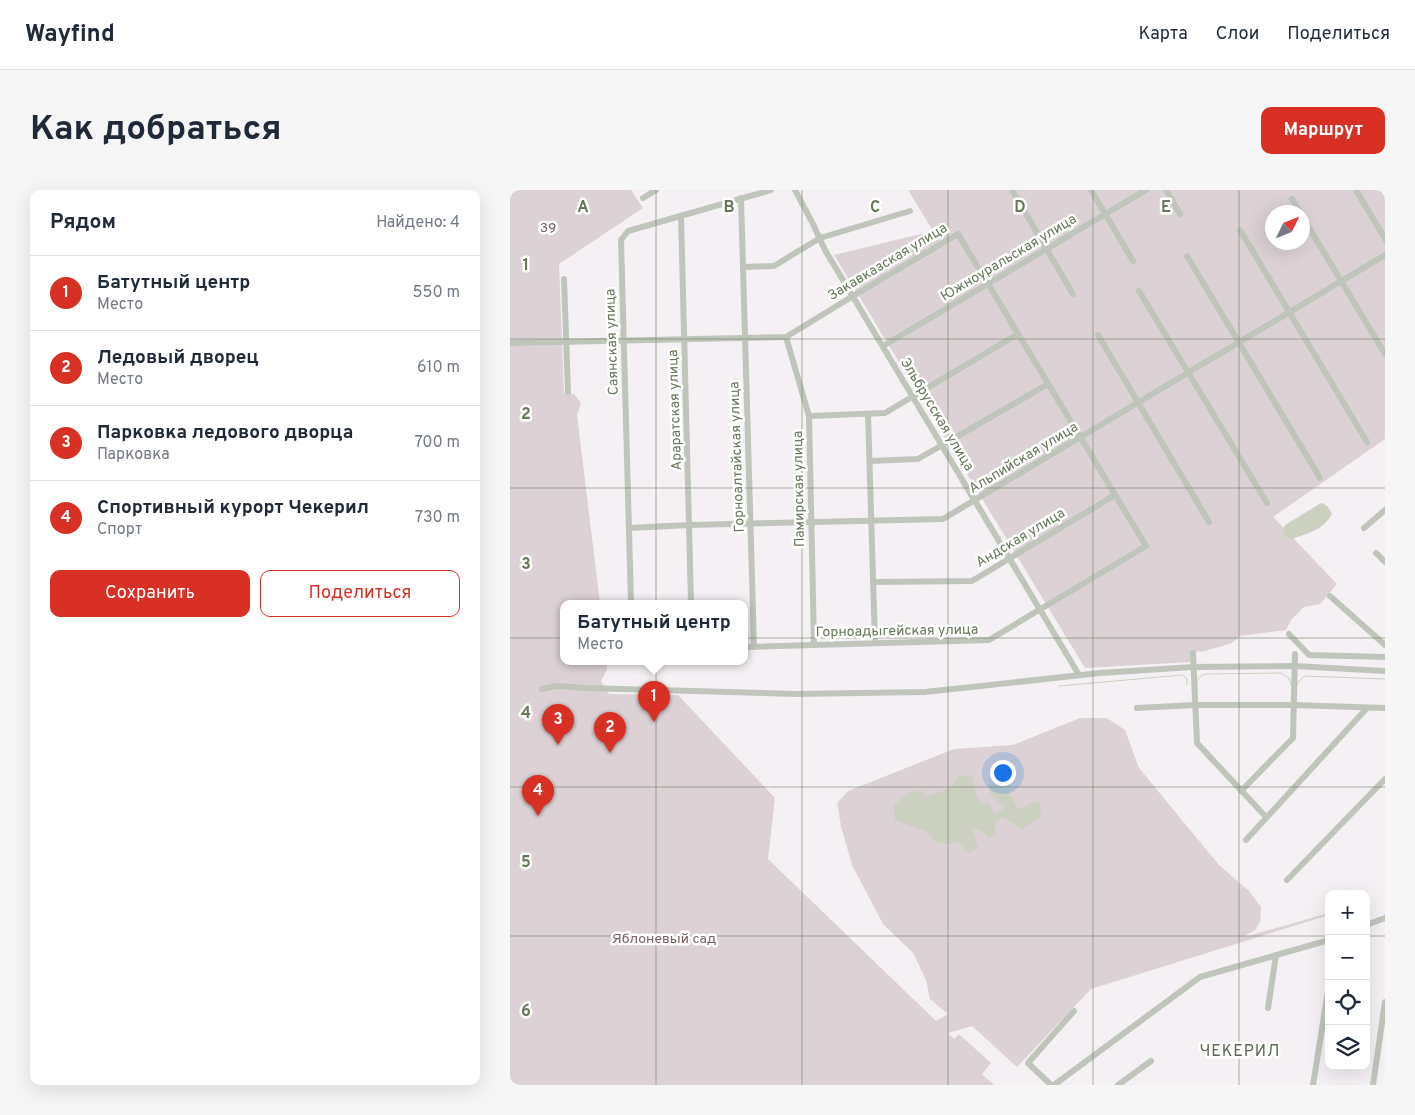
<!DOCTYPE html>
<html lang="ru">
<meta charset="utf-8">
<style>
:root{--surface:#fff;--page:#f6f6f7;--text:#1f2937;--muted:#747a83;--line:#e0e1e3;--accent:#d93025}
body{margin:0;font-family:Overpass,sans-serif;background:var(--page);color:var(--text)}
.controls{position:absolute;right:15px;bottom:15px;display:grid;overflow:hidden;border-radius:10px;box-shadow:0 5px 20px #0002}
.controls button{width:45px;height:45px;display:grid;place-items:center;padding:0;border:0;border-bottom:1px solid var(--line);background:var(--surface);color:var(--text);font:25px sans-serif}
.compass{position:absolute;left:755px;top:15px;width:45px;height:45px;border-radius:50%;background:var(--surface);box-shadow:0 5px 20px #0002;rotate:47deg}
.you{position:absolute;left:492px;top:582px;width:18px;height:18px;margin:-12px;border:4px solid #fff;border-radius:50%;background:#1a73e8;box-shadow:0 0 0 8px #1a73e833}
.badge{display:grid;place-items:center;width:32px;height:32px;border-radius:50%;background:var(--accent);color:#fff;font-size:16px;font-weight:700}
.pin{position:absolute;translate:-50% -41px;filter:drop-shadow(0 1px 2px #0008)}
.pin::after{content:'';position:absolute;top:26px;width:18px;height:15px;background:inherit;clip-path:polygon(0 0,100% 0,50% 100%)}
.popup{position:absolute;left:50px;top:410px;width:188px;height:65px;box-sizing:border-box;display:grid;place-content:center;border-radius:10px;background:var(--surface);filter:drop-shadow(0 1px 4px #0005);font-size:16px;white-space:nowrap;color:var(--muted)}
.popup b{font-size:19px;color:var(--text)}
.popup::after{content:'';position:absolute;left:50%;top:100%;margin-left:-10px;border:10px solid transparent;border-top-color:var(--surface)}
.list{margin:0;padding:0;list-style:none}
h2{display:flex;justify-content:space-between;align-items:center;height:65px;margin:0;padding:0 20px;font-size:21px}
h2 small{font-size:16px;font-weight:400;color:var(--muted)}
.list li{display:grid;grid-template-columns:32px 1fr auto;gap:15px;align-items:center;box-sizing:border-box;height:75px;padding:0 20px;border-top:1px solid var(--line)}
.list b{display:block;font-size:19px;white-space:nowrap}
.list p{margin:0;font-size:16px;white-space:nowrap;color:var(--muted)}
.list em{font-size:16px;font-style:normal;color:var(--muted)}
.actions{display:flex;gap:10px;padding:15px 20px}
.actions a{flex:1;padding:11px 0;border:1px solid var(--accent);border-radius:10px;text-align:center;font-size:18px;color:var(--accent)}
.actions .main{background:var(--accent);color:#fff}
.icon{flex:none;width:28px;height:28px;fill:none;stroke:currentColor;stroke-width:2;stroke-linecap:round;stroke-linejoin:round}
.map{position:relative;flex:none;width:875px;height:895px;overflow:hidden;border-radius:10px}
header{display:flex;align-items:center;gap:30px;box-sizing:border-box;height:70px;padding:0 25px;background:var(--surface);border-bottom:1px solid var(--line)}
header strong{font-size:24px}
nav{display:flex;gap:28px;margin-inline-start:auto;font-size:18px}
.intro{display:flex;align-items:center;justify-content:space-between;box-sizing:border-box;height:120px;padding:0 30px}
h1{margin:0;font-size:35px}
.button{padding:12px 22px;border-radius:10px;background:var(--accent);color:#fff;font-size:18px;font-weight:700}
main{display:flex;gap:30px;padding:0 30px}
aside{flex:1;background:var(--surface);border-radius:10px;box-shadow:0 5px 20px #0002}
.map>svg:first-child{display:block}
.green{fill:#dcd1d4;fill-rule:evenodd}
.water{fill:#cbd0c1}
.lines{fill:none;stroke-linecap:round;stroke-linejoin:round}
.stream{stroke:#cbd0c1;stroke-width:1}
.minor{stroke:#c0c5bc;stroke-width:6}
.grid{fill:none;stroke:#67775a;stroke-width:1;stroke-opacity:0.55}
.labels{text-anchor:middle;stroke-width:5;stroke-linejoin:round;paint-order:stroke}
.park-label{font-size:14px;fill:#796164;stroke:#fff}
.street-label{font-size:14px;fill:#67775a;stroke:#fff}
.quarter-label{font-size:16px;letter-spacing:1px;fill:#5b6751;stroke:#fff}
.grid-label{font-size:16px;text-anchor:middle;font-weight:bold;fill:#67775a;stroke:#fff;stroke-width:5;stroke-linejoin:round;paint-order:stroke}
</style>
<header>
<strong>Wayfind</strong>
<nav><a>Карта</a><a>Слои</a><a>Поделиться</a></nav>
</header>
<div class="intro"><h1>Как добраться</h1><a class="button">Маршрут</a></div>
<main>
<aside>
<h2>Рядом<small>Найдено: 4</small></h2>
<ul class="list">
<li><span class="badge">1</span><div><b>Батутный центр</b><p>Место</p></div><em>550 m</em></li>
<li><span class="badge">2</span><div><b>Ледовый дворец</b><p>Место</p></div><em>610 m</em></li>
<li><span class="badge">3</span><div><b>Парковка ледового дворца</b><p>Парковка</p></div><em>700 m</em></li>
<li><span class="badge">4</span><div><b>Спортивный курорт Чекерил</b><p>Спорт</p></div><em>730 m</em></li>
</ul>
<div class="actions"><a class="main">Сохранить</a><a>Поделиться</a></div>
</aside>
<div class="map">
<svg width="875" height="895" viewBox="0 0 875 895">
<rect width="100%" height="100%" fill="#f5f0f4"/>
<g class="green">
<path d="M0,0H121L133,18L49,74L54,203L64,204L71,213L67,225L90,413H54V471H96L97,479L91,491L99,504L168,505L265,608L258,669L426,831L438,824L420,809L416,790L403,763L373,734L342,675L331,636L327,613L338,601L444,559L503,555L570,528H597L615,540L629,578L709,675L739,701L751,717L750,732L745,740L734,747L819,723V725L581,799L507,877L462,836L438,843L444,849L449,844L481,873L472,884L484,895H0Z"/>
<path d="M398,0H875V249L763,327L827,394L810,414L794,417L781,430L776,440L730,446L722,453L692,462L687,461L684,468L680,472L575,478L324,65L423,41ZM762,22H792V52H762Z"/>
</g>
<g class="water">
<path d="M811,313C818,315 819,318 822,324C814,339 796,345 780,349L775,346L773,341L775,335Z"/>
<path d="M462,585C464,595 465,609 475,615L478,611L484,624L495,618L480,603L479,589L499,591L501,599L500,604L508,618L512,619L522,612H529L532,627L512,639L492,627L485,632L486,646L478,647L471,640L462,638L468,657L459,663L449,652L436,654L427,653L417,642L385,630L384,615L400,602L411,600L415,607L441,598L448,586Z"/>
</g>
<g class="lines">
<g class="stream">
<path d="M687,493C688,487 691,485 696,484L771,483L779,488L781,495"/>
<path d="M787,495L791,489L795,486L875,489"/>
<path d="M549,496L672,485L677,489V495"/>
</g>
<g class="minor">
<path d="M285,0L303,34L315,60L569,485"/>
<path d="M502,0L563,104"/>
<path d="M581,0L623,71"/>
<path d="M656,0L670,24"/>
<path d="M846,0L875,49"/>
<path d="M133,8L146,0"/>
<path d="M231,8L244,457"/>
<path d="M782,9L790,22"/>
<path d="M171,26L181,413"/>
<path d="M792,26L875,164"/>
<path d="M730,40L857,252"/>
<path d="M677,66L810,288"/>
<path d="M234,77L264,76L310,48L400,21"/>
<path d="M54,89L58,202"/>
<path d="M629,101L757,313"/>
<path d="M588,145L699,332"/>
<path d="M276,147L299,226L304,454"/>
<path d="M0,153L276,147L343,106L448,44L636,356L479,450L234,457"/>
<path d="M373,156L636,0"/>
<path d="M358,224L365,453"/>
<path d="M299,226L375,223L508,144"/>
<path d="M360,271L408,269L538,194"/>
<path d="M119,338L179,335L433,329L875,65"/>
<path d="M854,338L875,320"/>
<path d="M866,363L875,372"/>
<path d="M363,392L462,391L605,305"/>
<path d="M820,406L875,455"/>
<path d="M121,413L111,50L118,41L261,0"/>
<path d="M779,444L799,465L875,467"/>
<path d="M683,463L687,553L756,627"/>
<path d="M32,499L47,496L76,498L285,504L415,502L590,483L683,477L784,476L875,481"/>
<path d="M627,518L685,515H783L875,518"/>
<path d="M731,601L783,548L785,464"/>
<path d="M736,650L857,518"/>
<path d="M777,690L875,589"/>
<path d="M856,735L875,728"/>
<path d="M758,818L766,765"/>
<path d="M541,895L518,873L564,821"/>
<path d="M544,895L690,787L819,750"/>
<path d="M608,895L641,871"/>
<path d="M803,895L819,795"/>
<path d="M863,895L875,812"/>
</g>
</g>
<path class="grid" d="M146,0V895M292,0V895M438,0V895M583,0V895M729,0V895M0,149H875M0,298H875M0,448H875M0,597H875M0,746H819M856,746H875"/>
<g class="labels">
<g class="park-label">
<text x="38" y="42">39</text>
<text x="154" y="753">Яблоневый сад</text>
</g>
<g class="street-label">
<text transform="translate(498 67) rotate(-31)" y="5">Южноуральская улица</text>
<text transform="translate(377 71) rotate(-31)" y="5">Закавказская улица</text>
<text transform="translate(101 152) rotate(-92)" y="5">Саянская улица</text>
<text transform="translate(164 220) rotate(-92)" y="5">Араратская улица</text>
<text transform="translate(428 224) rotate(59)" y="5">Эльбрусская улица</text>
<text transform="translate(226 267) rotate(-92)" y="5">Горноалтайская улица</text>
<text transform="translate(513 267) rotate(-31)" y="5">Альпийская улица</text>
<text transform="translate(288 299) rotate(-91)" y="5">Памирская улица</text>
<text transform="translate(510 347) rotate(-31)" y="5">Андская улица</text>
<text transform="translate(387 440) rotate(-1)" y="5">Горноадыгейская улица</text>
</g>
<g class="quarter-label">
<text x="730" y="866">ЧЕКЕРИЛ</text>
</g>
</g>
<g class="grid-label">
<text x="73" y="22">A</text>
<text x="219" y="22">B</text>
<text x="365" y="22">C</text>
<text x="510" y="22">D</text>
<text x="656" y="22">E</text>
<text x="16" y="80">1</text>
<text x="16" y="229">2</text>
<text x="16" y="379">3</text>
<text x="16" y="528">4</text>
<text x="16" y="677">5</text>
<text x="16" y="826">6</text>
</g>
</svg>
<div class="controls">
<button>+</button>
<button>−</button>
<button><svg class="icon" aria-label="locate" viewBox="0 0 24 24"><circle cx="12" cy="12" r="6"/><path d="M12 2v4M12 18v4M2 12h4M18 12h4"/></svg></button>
<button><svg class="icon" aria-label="layers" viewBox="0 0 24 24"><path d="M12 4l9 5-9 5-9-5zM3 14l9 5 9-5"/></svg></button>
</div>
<svg class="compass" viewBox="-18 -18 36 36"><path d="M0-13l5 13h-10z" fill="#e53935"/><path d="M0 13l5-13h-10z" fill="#747a83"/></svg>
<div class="you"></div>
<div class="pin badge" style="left:144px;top:532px">1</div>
<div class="popup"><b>Батутный центр</b>Место</div>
<div class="pin badge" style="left:100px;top:563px">2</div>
<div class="pin badge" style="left:48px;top:555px">3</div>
<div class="pin badge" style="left:28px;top:626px">4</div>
</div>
</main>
